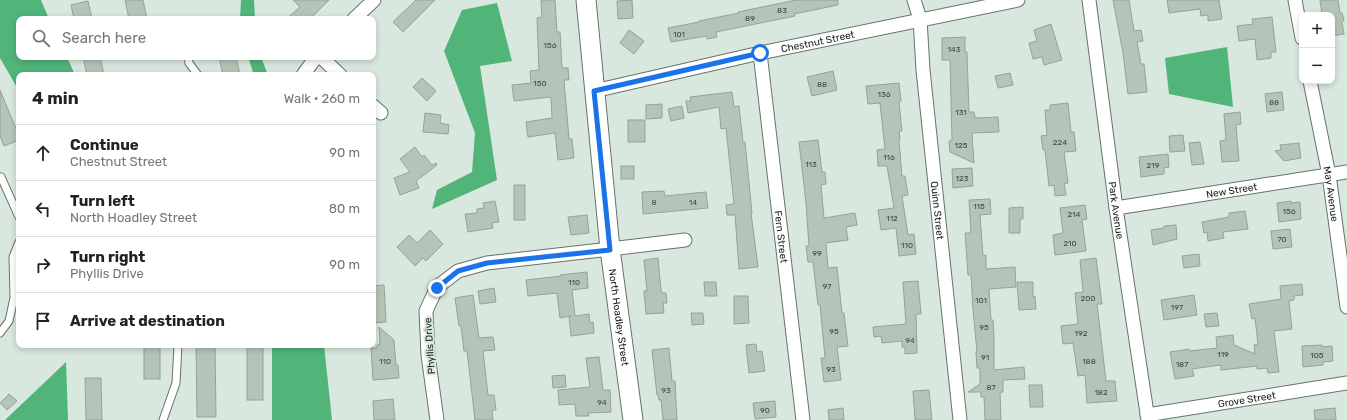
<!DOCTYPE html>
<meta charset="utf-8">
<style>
:root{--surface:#fff;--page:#f2f2f2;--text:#222;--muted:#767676;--line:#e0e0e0}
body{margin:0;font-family:Rubik,sans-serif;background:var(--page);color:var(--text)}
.controls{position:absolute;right:12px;top:12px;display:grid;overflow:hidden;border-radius:8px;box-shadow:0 2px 6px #0003}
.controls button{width:36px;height:36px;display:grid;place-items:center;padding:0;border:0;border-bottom:1px solid var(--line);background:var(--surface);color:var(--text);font:20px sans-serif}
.stop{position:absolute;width:12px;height:12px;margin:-9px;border:3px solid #1a73e8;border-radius:50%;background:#fff}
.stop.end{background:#1a73e8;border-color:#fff;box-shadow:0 1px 4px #0008}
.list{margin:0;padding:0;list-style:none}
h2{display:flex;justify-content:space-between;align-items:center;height:52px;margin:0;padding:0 16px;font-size:17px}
h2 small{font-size:13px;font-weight:400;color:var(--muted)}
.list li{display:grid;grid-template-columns:26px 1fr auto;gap:12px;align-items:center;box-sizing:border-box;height:56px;padding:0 16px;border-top:1px solid var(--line)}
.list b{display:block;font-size:15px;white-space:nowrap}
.list p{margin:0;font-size:13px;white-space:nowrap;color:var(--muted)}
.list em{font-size:13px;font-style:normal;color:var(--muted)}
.icon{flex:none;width:22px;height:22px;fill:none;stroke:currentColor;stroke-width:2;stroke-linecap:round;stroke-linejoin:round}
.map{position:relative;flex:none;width:1347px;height:420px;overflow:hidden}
.search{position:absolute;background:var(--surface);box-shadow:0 2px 6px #0003;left:16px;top:16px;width:360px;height:44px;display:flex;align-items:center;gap:10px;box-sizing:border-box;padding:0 14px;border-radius:8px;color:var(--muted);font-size:15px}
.panel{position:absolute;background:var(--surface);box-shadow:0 2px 6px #0003;left:16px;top:72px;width:360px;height:276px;border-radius:8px}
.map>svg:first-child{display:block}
.forest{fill:#51b57a}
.building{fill:#b5c4b9;stroke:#94a298}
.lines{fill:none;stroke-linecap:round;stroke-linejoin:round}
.lane-casing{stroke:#657369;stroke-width:9}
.street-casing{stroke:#657369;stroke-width:15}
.secondary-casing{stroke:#657369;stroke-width:21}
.lane{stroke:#fff;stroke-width:7}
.street{stroke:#fff;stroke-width:13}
.secondary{stroke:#fff;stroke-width:19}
.route{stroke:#1a73e8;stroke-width:5}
.labels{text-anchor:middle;stroke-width:4;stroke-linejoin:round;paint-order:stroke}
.number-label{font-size:8px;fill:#3e4741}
.street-label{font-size:10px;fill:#171d19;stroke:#d9e8de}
</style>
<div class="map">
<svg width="1347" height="420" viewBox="0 0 1347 420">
<rect width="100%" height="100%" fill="#d9e8de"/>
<g class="forest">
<path d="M0,0H41L49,19H19V57H67L75,75H19V91L0,58Z"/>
<path d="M241,0H254L255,19H240Z"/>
<path d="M497,3L512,61L480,66L497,180L432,209L437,190L472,172L475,133L444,51L462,10Z"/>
<path d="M1227,47L1233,107L1169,94L1165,58Z"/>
<path d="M248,57H261L268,75H254Z"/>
<path d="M272,345H324L332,420H272Z"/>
<path d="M66,362L68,420H5Z"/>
</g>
<g class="building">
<path d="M125,0H143L147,19H129Z"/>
<path d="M293,0H329L310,19H286L300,7Z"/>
<path d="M416,0H435L403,32L393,22Z"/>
<path d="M541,0H555L557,32H560L562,68H568L569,80H564L569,139H572L574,158L558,160L555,133L528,137L526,122L552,118L551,97L514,101L512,85L531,83L530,71L539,70L537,18L542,17Z"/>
<path d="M632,0L633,18L618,19L617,1Z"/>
<path d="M796,0H838V5L794,14L795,16L716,32L717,37L707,39V36L671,42L668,28L699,22V21L739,13L738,12Z"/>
<path d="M1113,0H1129L1134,31L1141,30L1143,41L1137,42L1141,64H1144L1147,92L1128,94L1123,53Z"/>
<path d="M1167,0H1219L1222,19L1208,21V15L1201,16L1200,9L1169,13Z"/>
<path d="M1320,0H1338L1340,13H1342L1344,20L1342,22L1344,34L1332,36V15H1322Z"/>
<path d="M88,1L92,19H74L71,5Z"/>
<path d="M1272,17L1276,52H1271V58L1257,60L1255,39L1239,41L1237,26L1253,24L1252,19Z"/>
<path d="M1051,24L1062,60L1044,65L1042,57L1033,59L1029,43L1037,41L1034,30Z"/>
<path d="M629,30L644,41L634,54L620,43Z"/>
<path d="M965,37V52H967L969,112H974L975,118L998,117L999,132L972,133L974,163L950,152L949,141L952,140L950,60H942V38Z"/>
<path d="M83,57H100L104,75H87Z"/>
<path d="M219,57H236L240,75H223Z"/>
<path d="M833,71L837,90L812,96L807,77Z"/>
<path d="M1010,73L1013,85L998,88L995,76Z"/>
<path d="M422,78L436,91L427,101L413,87Z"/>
<path d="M899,83L901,101L899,102L902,131H899L900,139L899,140L902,176H905L908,195L902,196L908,235L914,234L916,254L899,256L896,228L881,230L878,210L894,208L887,166H878L877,150L885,149L880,103L868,104L866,86Z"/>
<path d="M0,90L19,136V140L4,146L0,136Z"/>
<path d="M732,92L734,107L739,106L743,142H745L752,213H751L758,267L739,269L735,215H727L726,205L734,204L726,128L721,129L719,107L688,113L686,101H691L690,97Z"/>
<path d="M1282,92L1284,110L1267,112L1265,94Z"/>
<path d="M1068,103L1071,132H1074L1076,151L1064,152L1068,183L1064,184L1066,195L1055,196L1054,185L1049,186L1045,150H1043L1041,136L1047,135L1045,110H1050V105Z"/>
<path d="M662,104V118L646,119V105Z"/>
<path d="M682,106L684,118L671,121L668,109Z"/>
<path d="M1240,112L1241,124L1236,125L1239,161L1222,162L1220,141L1226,140L1224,114Z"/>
<path d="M425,113L441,115L440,123L449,125L448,134L423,132Z"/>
<rect x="628" y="120" width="17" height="22"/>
<path d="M1183,135L1185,151L1170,152L1169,136Z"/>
<path d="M818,140L822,172H825L826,184L821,185L824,218L855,213L857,225L846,227L848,240L826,243L828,268L837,267L842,313H844L848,346L837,347L841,380L824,382L821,358H825L820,305H818L813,262H808L806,246H809L806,203L799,142Z"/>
<path d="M1200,142L1204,164L1192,165L1189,143Z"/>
<path d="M1299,143L1301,158L1284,161L1275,151L1281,150L1280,145Z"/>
<path d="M415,147L422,157L424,155L432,165L436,163L437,165L416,181L419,188L400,195L394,178L410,172L400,159Z"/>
<path d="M1168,154L1169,167L1164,168V174L1141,177L1139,157Z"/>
<rect x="621" y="166" width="13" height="13"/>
<path d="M972,168L973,186L953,188L952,169Z"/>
<rect x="514" y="185" width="11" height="35"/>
<path d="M664,191L665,196L706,192L708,208L643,214L642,192Z"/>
<path d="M990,199L991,214L980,215L983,256L986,255V269L1015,267L1016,287L989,289L991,320H993L994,337V370L1024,367L1025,379L1003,380V392H1000L1001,420H985L984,397H981V392H968L980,384V368H977L976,352H977L973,309L971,275H968L965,233H971L969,200Z"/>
<path d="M495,201L499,222L492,223L493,228L468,232L465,214L477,213V209L484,208L483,203Z"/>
<path d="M1291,201V203L1300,202L1301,219L1279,222L1277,203Z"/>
<path d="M1085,205L1087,219L1082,220L1086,251L1055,255L1053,235L1063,233L1060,208Z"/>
<path d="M1023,207V219H1020V233H1009V208Z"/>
<path d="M1245,211L1248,229L1223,232L1224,238L1208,241L1207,232L1204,233L1202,222L1229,217V213Z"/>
<path d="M587,215L589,233L571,235L568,217Z"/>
<path d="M1176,225L1177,239L1153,245L1151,230L1164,228V226Z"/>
<path d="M1290,229L1292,247L1273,249L1271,231Z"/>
<path d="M430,230L443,244L426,261L423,258L415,266L397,247L409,235L417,243Z"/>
<path d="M1199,254L1200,266L1184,268L1182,256Z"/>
<path d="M658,258L661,290L662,293H666L667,303H663L664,313L646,314L644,291H647L644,260Z"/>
<path d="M1096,258L1102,304H1097L1106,381H1115L1117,401L1087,403L1085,375L1078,376L1073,343L1063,344L1061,326L1078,324L1075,293L1083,292L1080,260Z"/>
<path d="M587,272L588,288L572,290L575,316L589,314L590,323L593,322L594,333L571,336L569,317L571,316L560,318L557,293L528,296L526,280L561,276L560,275Z"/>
<path d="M918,281L921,314H916L917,353L905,354V347H902V341L882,343L881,336L874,337L873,327L906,324L903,282Z"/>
<path d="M704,282H716L717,296H705Z"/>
<path d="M1017,282H1033V297L1035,296L1036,309L1019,310Z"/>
<path d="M1302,284L1303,295L1294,296V300L1289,301L1292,329L1274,331L1279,372L1268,373L1267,368L1257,369V366L1221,370V365L1192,369L1194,376L1175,379L1170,352L1189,349L1190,351L1217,348L1216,337L1233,335L1234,345L1255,354L1254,345L1258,344L1255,318L1252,319L1249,304L1281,299L1280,286Z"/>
<path d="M384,285L386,322L373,323V286Z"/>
<path d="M494,288L496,302L480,304L478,291Z"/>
<path d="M473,295L479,338L493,337L495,350L483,351L488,395H494L496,410H492L493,420H475L467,351H464L461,326H459L455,298Z"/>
<path d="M1194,295L1197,315L1164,320L1161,300Z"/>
<path d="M734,296H748L749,323L734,324Z"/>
<path d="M691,313H703L704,324L692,325Z"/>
<path d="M1217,313L1219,326L1206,327L1204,314Z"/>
<path d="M379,327L394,340L396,365H398L399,378L373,380L371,348H377V345L380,344Z"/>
<path d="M756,344L757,352L762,351L765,371L749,373L746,345Z"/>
<rect x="144" y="345" width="16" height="34"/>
<path d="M196,345H215L216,417H197Z"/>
<rect x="247" y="345" width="16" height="55"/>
<path d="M1322,345V347L1332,346L1333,361L1323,362V365L1303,367L1302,346Z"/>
<path d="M669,348L672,381H675L677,420H663L661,400H659L658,395H657L652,350Z"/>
<path d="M599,357L603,390H610L611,412L588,413L589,416H576L575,404L559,405L558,390L590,387L586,358Z"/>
<path d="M565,375L566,387L553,388L552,376Z"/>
<path d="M85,378H101L102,420H86Z"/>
<path d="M1029,385H1042L1043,407H1030Z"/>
<path d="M929,390L932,420H915L913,391Z"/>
<path d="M9,394L17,401L7,410L0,403Z"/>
<path d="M393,399L395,420H374L373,401Z"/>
<path d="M775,401L776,417L755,419L753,403Z"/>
<path d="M843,408L844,420H829L828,410Z"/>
<path d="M1335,408L1336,420H1315L1314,410Z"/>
</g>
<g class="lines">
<defs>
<g id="lane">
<path d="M188,57L189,63L198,75"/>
<path d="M1,177L19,217"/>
<path d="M0,333L9,321L14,298L13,257L19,242"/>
<path d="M163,420L176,383L178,345"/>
</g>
<g id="street">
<path id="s1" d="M914,0L920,19L923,70L960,420"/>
<path id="s2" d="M1089,0L1116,208L1148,420"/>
<path d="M1295,0L1302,38"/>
<path d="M354,19L374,0"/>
<path id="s3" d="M760,53L803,420"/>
<path d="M321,57L340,75"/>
<path d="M303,75L316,57"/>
<path id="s4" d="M1310,81L1329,175L1347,307"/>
<path id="s5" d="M594,91L760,53L1018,0"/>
<path d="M373,106L381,113"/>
<path id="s6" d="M1116,208L1347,172"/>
<path id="s7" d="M1147,415L1347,383"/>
<path d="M437,420L428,355L426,311L437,287L458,271L487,263L610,249L685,240"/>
</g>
<g id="secondary">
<path id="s8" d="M586,0L610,249L633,420"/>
</g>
</defs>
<use href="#lane" class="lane-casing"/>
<use href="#street" class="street-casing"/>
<use href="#secondary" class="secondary-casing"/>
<use href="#lane" class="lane"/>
<use href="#street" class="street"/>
<use href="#secondary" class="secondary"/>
</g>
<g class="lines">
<path class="route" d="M437,288L458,271L487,263L610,250L594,91L760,53"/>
</g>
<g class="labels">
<g class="number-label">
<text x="782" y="13">83</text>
<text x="750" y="21">89</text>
<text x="679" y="37">101</text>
<text x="550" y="48">156</text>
<text x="954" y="52">143</text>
<text x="540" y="86">150</text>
<text x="822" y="87">88</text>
<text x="884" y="97">136</text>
<text x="1274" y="105">88</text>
<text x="961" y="115">131</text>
<text x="1060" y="145">224</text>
<text x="961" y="148">125</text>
<text x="889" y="160">116</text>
<text x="811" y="167">113</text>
<text x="1153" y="168">219</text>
<text x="962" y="181">123</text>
<text x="654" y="205">8</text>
<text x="693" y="205">14</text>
<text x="979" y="209">115</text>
<text x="1289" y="214">156</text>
<text x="1074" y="217">214</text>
<text x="892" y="221">112</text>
<text x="1282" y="242">70</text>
<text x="1070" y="246">210</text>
<text x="907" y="248">110</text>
<text x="817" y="256">99</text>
<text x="574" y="285">110</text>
<text x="827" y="289">97</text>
<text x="1088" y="301">200</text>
<text x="981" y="303">101</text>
<text x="1177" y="310">197</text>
<text x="984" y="330">95</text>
<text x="834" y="334">95</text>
<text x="1081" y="336">192</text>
<text x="910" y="343">94</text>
<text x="1223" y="357">119</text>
<text x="1317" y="358">105</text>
<text x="985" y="360">91</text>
<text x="385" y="364">110</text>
<text x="1089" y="364">188</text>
<text x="1182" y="367">187</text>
<text x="831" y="372">93</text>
<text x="991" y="390">87</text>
<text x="666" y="393">93</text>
<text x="1101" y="395">182</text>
<text x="602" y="405">94</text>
<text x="765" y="413">90</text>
</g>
<g class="street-label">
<text dy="4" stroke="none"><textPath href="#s5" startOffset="229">Chestnut Street</textPath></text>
<text dy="4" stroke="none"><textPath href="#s6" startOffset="117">New Street</textPath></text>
<text dy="4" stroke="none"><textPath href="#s4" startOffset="115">May Avenue</textPath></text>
<text dy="4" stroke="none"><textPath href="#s1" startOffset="212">Quinn Street</textPath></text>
<text dy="4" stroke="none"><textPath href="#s2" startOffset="212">Park Avenue</textPath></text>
<text dy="4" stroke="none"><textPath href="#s3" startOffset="185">Fern Street</textPath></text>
<text dy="4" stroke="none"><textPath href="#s8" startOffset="319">North Hoadley Street</textPath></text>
<text transform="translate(429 346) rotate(-94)" y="4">Phyllis Drive</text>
<text dy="4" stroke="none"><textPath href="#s7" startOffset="101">Grove Street</textPath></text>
</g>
</g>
</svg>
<div class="controls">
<button>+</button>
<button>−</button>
</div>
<div class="stop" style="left:760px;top:53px"></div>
<div class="stop end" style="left:437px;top:288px"></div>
<div class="search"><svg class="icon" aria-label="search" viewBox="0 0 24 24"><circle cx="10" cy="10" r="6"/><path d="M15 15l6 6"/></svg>Search here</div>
<section class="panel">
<h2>4 min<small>Walk · 260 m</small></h2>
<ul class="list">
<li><svg class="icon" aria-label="ahead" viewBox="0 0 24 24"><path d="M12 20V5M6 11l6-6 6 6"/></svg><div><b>Continue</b><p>Chestnut Street</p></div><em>90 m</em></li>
<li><svg class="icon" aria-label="left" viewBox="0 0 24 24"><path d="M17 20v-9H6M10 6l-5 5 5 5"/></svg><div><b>Turn left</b><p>North Hoadley Street</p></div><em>80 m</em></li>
<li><svg class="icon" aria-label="right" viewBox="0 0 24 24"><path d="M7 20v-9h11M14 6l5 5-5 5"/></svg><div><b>Turn right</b><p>Phyllis Drive</p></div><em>90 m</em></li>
<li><svg class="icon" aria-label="arrive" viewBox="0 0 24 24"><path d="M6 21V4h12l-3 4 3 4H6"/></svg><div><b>Arrive at destination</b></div></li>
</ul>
</section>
</div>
